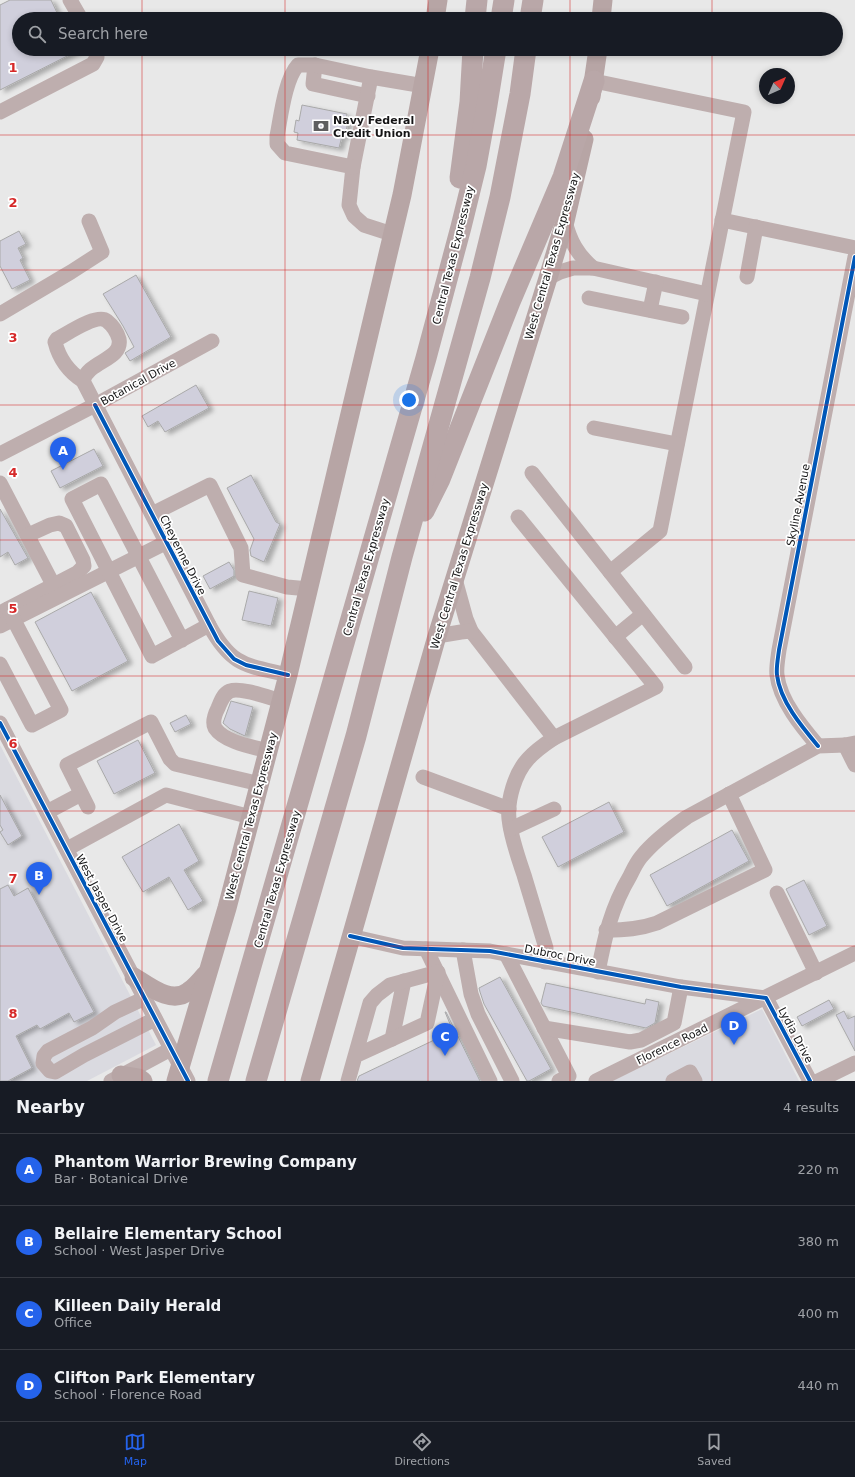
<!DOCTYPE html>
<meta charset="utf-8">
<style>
:root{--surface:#171b24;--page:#20242c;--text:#f1f3f6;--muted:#9ea1a6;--line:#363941;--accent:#2563eb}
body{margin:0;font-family:"DejaVu Sans",sans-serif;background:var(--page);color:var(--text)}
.compass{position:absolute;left:759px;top:68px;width:36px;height:36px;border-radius:50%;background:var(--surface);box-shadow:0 2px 6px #0003;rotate:45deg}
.you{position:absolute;left:409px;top:400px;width:14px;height:14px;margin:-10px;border:3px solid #fff;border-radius:50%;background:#1a73e8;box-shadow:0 0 0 6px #1a73e833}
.badge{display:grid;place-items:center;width:26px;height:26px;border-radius:50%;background:var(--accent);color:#fff;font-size:13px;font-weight:700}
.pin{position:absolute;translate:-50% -33px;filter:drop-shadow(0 1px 2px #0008)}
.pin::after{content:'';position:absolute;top:21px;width:14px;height:12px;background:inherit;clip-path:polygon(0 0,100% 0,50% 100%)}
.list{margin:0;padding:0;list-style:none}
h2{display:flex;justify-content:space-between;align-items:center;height:52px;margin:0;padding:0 16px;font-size:17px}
h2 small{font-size:13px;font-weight:400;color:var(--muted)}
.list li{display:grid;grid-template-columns:26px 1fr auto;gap:12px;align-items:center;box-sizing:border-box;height:72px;padding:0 16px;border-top:1px solid var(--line)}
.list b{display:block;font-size:15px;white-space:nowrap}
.list p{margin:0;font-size:13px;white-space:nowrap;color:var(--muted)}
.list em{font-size:13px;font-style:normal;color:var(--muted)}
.icon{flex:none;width:22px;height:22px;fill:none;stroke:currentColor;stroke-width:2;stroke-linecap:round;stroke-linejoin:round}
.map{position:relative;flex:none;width:855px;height:1081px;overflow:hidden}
.search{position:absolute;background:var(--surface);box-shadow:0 2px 6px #0003;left:12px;right:12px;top:12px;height:44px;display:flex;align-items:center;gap:10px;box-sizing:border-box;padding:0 14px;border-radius:22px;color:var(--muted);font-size:15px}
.sheet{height:340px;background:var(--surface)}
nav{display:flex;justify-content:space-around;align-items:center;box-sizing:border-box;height:56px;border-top:1px solid var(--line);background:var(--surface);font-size:11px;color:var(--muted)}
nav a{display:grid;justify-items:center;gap:2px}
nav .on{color:var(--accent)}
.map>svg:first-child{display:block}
.built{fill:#dadae0}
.building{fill:#d0cfdc;stroke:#a9a9a9;filter:url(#shadow)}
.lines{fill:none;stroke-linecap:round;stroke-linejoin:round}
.minor{stroke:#beaeae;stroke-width:15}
.major{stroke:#b7a5a5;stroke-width:19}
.highway{stroke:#b9a7a8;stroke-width:21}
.cycleway-casing{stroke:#fff;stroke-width:6}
.cycleway{stroke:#0057b8;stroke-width:4}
.grid{fill:none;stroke:#d62828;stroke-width:1;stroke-opacity:0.55}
.labels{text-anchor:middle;stroke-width:3.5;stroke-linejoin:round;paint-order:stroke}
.poi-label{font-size:11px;font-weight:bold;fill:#141415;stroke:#fff;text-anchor:start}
.street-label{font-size:11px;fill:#141415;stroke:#fff}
.grid-label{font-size:13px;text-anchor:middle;font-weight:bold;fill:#d62828;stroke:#fff;stroke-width:3.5;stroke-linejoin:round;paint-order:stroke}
</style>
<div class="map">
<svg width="855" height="1081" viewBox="0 0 855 1081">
<defs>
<filter id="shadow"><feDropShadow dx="4.5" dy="2.5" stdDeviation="2" flood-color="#0004"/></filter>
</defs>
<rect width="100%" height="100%" fill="#e8e8e8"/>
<g class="built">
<path d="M0,745L156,1045L87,1081H0Z"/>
<path d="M762,1009L799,1081H612Z"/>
</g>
<g class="building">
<path d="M10,0H51L60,19H19V49H81L0,90V5Z"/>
<path d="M302,105L347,114L346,120L348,121L345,137L342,136L339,148L297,140L298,133L294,132L296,120L299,121Z"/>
<path d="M19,231L26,244L18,248L23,258L20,260L30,280L12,289L0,266V241Z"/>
<path d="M136,275L171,337L130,361L125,353L134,347L123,326L103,294Z"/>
<path d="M196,385L209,408L165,432L158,421L148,427L142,416Z"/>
<path d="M94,449L103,466L60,488L51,471Z"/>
<path d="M251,475L276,522L280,524L264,562L251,556L250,550L254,539L227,488Z"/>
<path d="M0,509L28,558L15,565L8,552L0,557Z"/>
<path d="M229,562L234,570V576L210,589L203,576Z"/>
<path d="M249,591L278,598L271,626L242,620Z"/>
<path d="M91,592L128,661L72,691L35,622Z"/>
<path d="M231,701L253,707L245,736L230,729L223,723Z"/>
<path d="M186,715L191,724L175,732L170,723Z"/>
<path d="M138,740L155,773L114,794L97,761Z"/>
<path d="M0,795L22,836L8,845L0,832L3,830L0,825Z"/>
<path d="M609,802L624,832L558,867L542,837Z"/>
<path d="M179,824L199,861L184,870L203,901L188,910L169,877L143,892L122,857Z"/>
<path d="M732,830L749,861L667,906L650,875Z"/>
<path d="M804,880L827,926L809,935L786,889Z"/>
<path d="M8,885L14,896L28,888L94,1012L74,1022L69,1013L40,1029L37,1025L16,1036L32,1068L8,1081H0V889Z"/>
<path d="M500,977L551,1069L529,1081H527L484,1004L480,992L479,988Z"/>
<path d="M546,983L645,1004L646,999L659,1002L655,1023L646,1028L543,1006L541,1003Z"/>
<path d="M829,1000L834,1009L802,1026L797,1017Z"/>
<path d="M844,1011L848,1019L855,1016V1051L836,1015Z"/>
<path d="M445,1012H446L480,1081H357L359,1076L453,1031Z"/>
</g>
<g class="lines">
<g class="minor">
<path d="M70,0L81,19"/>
<path d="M315,65L313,84L368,96"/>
<path d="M371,77L353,167L349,205L354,216L364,225L392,234"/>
<path d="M594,81L744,112L660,531L610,572"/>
<path d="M0,112L93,64L97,57L96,49"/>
<path d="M353,167L285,153L277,144V136C281,116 285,79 298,65H315L371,77L424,86"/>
<path d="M722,220L855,248"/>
<path d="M565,221C570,241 577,254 593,268"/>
<path d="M747,277L756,227"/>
<path d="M548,278L560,272L573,268H593L707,294"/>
<path d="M589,298L682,317"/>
<path d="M650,310L656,282"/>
<path d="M0,314L71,272L102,252L89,221"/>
<path d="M83,381C69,372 59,358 55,342L57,339C67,334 97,313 107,321C112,325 117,332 119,339C123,360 88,361 83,381L209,625C232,667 246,665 288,675"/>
<path d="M594,428L677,444"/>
<path d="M0,454L95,405L212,341"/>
<path d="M532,473L685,667"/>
<path d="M0,483L58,594"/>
<path d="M152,514L210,485L241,548L243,575L287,587L309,589"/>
<path d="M518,517L656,687L554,738C545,744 536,750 528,759C515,773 507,800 509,819C511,838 518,857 524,875C531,899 539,924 546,948L545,962"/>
<path d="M455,579L466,619L471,631L554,738"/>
<path d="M0,613L77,573L84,566L83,560L66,526L59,523L50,525L28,535"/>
<path d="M0,626L167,542"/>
<path d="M437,636L461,632L471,631"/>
<path d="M615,637L643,614"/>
<path d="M182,640L101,484L72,499L152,656L209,625"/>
<path d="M0,664L32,725L61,710L8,609"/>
<path d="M0,723L188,1081"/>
<path d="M845,745L855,765"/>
<path d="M818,746C802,727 780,701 777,675C776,668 778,658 779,650L855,257"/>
<path d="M268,751C253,747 224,742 215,728C212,722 215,714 218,708C221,701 223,694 230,691C241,687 270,698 281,701"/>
<path d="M423,777L509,809"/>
<path d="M88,807L67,765L151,722L170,759L175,764L260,784"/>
<path d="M47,812L81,794"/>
<path d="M511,829L554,809"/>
<path d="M67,849L166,795L251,817"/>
<path d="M777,893L816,973"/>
<path d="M606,930C625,930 640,929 657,923L765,870L729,794"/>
<path d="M350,936L403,948L490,951L681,987L766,998L810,1081"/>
<path d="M426,949L490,1081"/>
<path d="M463,950L471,994L478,1014L512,1081"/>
<path d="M506,954L569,1076L559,1081"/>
<path d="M598,972C605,936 611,908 630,876C633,870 636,863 641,857C654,841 670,829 687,817L818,746L845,745L855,743"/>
<path d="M145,998L115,1012L92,1028L48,1051L44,1056L43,1063L50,1071L55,1072L84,1055L155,1019"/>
<path d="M544,1028L630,1042L641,1040L674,1023L681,987"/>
<path d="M392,1039L404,981"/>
<path d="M111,1081L171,1049"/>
<path d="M348,1081L370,1003L377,995L390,985L438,972L427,1023L355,1056"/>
<path d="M596,1081L855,953"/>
<path d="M673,1081L690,1072L695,1081"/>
<path d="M818,1081L855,1063"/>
</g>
<g class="major">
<path d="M435,19L438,0"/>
<path d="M601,19L603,0"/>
<path d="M591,97L598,49"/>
<path d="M134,977C150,987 172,1005 189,991C195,987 200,981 205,975"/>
<path d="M121,1075L139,1078L143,1081"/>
<path d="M176,1081L227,908L288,675L402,195L430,49"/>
<path d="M310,1081L437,636L548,278L565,221L584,139"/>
</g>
<g class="highway">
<path d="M475,19L477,0"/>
<path d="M501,19L504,0"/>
<path d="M530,19L533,0"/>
<path d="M460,178L470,102L473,49"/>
<path d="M424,511L440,479L510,302L563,177L594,81"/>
<path d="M218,1081L426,358L461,227L476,166L486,111L496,49"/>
<path d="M256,1081L356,736L402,557L480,278L500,197L520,94L526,49"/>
</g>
<defs>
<g id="cycleway">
<path d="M95,405L218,641L234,659L246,665L288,675"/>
<path d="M0,723L188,1081"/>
<path d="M818,746C802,727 780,701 777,675C776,668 778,658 779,650L855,257"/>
<path d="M350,936L403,948L490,951L681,987L766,998L810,1081"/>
</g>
</defs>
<use href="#cycleway" class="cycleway-casing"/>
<use href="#cycleway" class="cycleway"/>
</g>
<path class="grid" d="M142,0V19M285,0V19M428,0V19M570,0V19M712,0V19M142,49V1081M285,49V1081M428,49V1081M570,49V1081M712,49V1081M0,135H855M0,270H855M0,405H855M0,540H855M0,676H855M0,811H855M0,946H855"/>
<defs>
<symbol id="bank-bare" viewBox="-9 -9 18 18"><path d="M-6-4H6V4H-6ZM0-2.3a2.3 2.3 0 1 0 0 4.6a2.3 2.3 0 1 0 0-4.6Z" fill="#5e5e5f" stroke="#fff" stroke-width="2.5" paint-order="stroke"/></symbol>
</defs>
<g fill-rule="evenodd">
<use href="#bank-bare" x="310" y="115" width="22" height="22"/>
</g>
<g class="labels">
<g class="poi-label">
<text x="333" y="124">Navy Federal<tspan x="333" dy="13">Credit Union</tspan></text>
</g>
<g class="street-label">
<text transform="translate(453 255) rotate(-76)" y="4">Central Texas Expressway</text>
<text transform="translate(552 256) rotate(-74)" y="4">West Central Texas Expressway</text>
<text transform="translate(138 382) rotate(-29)" y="4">Botanical Drive</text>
<text transform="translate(798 505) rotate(-79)" y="4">Skyline Avenue</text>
<text transform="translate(183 555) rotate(63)" y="4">Cheyenne Drive</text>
<text transform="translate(459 566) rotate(-73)" y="4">West Central Texas Expressway</text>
<text transform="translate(366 567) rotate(-74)" y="4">Central Texas Expressway</text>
<text transform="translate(251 816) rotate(-75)" y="4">West Central Texas Expressway</text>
<text transform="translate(277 879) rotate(-74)" y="4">Central Texas Expressway</text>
<text transform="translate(102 898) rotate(62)" y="4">West Jasper Drive</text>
<text transform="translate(560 955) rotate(11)" y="4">Dubroc Drive</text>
<text transform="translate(796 1035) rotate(62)" y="4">Lydia Drive</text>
<text transform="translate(672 1044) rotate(-26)" y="4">Florence Road</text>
</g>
</g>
<g class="grid-label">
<text x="13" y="72">1</text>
<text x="13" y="207">2</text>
<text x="13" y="342">3</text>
<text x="13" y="477">4</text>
<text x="13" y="613">5</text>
<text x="13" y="748">6</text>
<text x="13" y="883">7</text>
<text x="13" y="1018">8</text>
</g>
</svg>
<svg class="compass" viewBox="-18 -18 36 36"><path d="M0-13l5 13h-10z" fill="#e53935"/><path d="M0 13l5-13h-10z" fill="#9ea1a6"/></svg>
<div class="you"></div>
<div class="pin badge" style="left:63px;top:470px">A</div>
<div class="pin badge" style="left:39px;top:895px">B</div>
<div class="pin badge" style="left:445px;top:1056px">C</div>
<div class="pin badge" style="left:734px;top:1045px">D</div>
<div class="search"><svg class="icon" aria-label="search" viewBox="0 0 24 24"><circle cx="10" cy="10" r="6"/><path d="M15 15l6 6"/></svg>Search here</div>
</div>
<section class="sheet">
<h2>Nearby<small>4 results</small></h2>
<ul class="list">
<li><span class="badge">A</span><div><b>Phantom Warrior Brewing Company</b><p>Bar · Botanical Drive</p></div><em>220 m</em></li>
<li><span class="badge">B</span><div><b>Bellaire Elementary School</b><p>School · West Jasper Drive</p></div><em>380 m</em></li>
<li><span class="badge">C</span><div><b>Killeen Daily Herald</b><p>Office</p></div><em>400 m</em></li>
<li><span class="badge">D</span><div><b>Clifton Park Elementary</b><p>School · Florence Road</p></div><em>440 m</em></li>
</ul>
</section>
<nav>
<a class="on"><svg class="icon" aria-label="map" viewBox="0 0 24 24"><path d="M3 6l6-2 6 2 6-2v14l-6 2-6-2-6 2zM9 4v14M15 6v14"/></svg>Map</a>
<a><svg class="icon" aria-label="directions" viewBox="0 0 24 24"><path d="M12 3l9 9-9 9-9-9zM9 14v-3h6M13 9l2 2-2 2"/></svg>Directions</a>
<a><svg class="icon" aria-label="saved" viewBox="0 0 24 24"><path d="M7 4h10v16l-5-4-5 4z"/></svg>Saved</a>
</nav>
